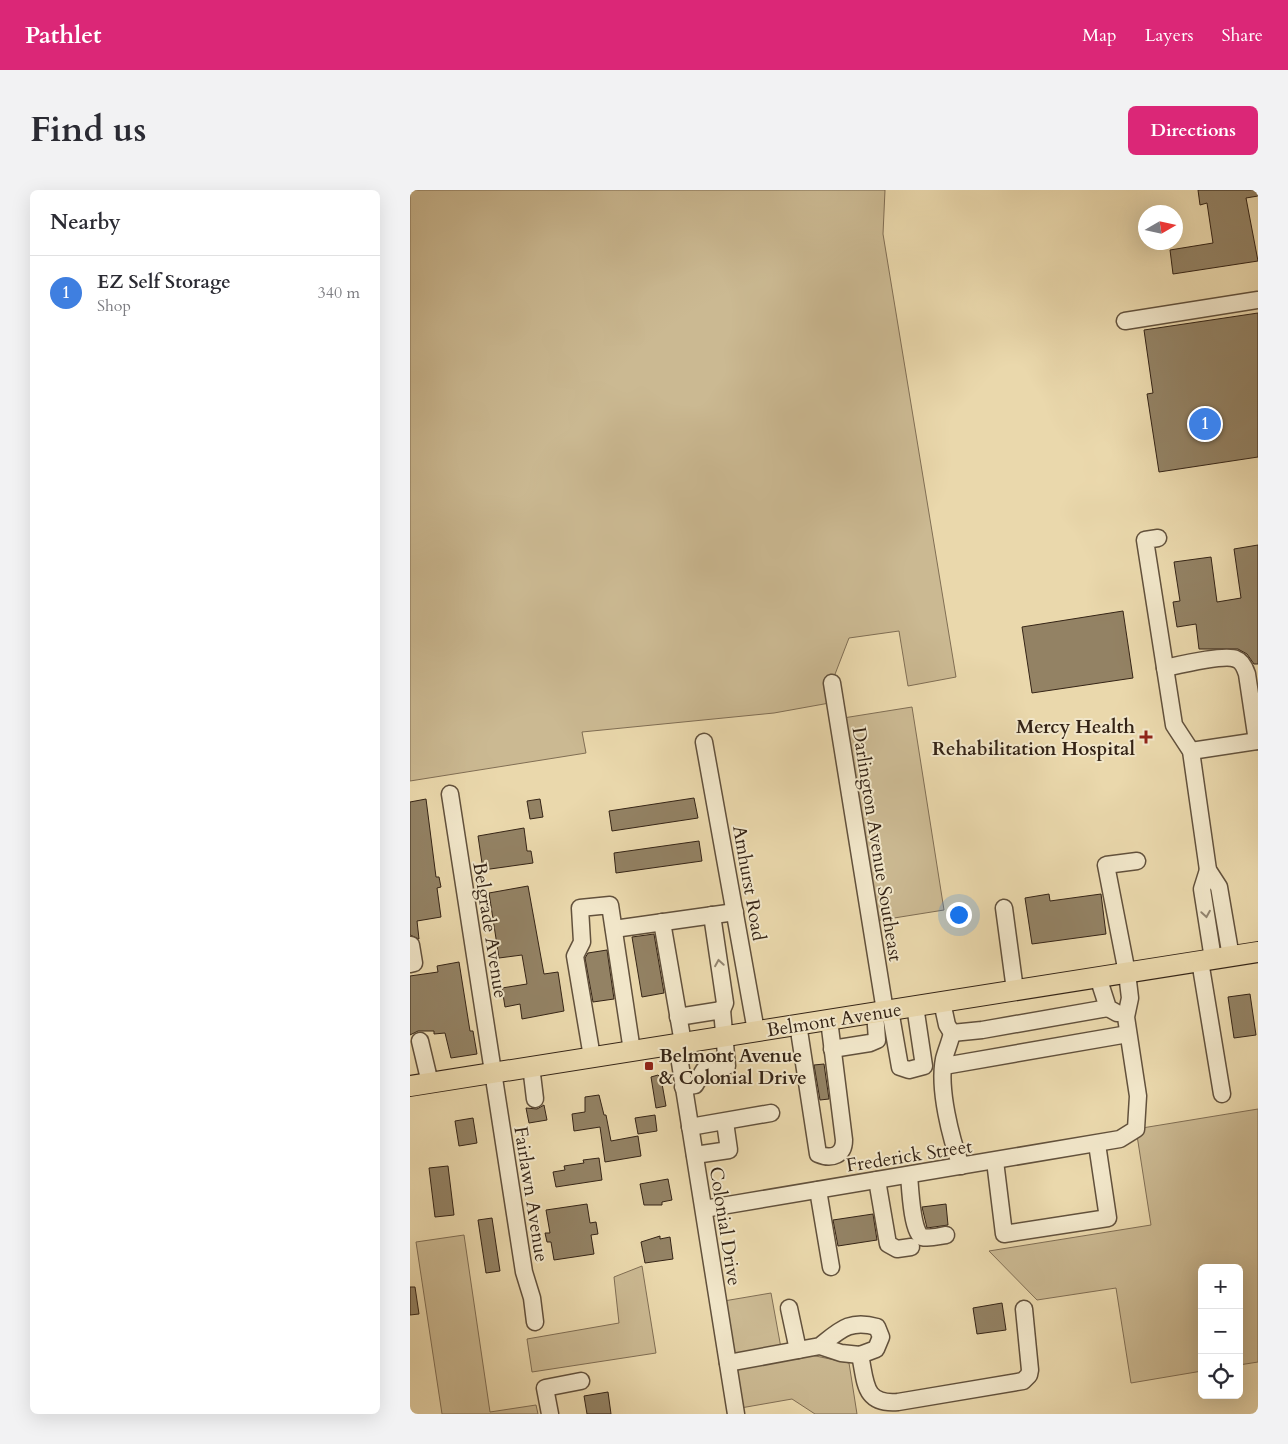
<!DOCTYPE html>
<meta charset="utf-8">
<style>
:root{--surface:#fff;--page:#f2f2f3;--text:#2b2b33;--muted:#7c7c81;--line:#e1e1e2;--accent:#db2777}
body{margin:0;font-family:Cardo,serif;background:var(--page);color:var(--text)}
.controls{position:absolute;right:15px;bottom:15px;display:grid;overflow:hidden;border-radius:8px;box-shadow:0 5px 20px #0002}
.controls button{width:45px;height:45px;display:grid;place-items:center;padding:0;border:0;border-bottom:1px solid var(--line);background:var(--surface);color:var(--text);font:25px sans-serif}
.compass{position:absolute;left:728px;top:15px;width:45px;height:45px;border-radius:50%;background:var(--surface);box-shadow:0 5px 20px #0002;rotate:81deg}
.you{position:absolute;left:548px;top:724px;width:18px;height:18px;margin:-12px;border:4px solid #fff;border-radius:50%;background:#1a73e8;box-shadow:0 0 0 8px #1a73e833}
.badge{display:grid;place-items:center;width:32px;height:32px;border-radius:50%;background:var(--accent);color:#fff;font-size:16px;font-weight:700}
.pin{position:absolute;translate:-50% -50%;border:2px solid #fff;box-shadow:0 1px 5px #0006}
.list{margin:0;padding:0;list-style:none}
h2{display:flex;justify-content:space-between;align-items:center;height:65px;margin:0;padding:0 20px;font-size:21px}
h2 small{font-size:16px;font-weight:400;color:var(--muted)}
.list li{display:grid;grid-template-columns:32px 1fr auto;gap:15px;align-items:center;box-sizing:border-box;height:75px;padding:0 20px;border-top:1px solid var(--line)}
.list b{display:block;font-size:19px;white-space:nowrap}
.list p{margin:0;font-size:16px;white-space:nowrap;color:var(--muted)}
.list em{font-size:16px;font-style:normal;color:var(--muted)}
.icon{flex:none;width:28px;height:28px;fill:none;stroke:currentColor;stroke-width:2;stroke-linecap:round;stroke-linejoin:round}
.map{position:relative;flex:none;width:848px;height:1224px;overflow:hidden;border-radius:8px}
header{display:flex;align-items:center;gap:30px;box-sizing:border-box;height:70px;padding:0 25px;background:var(--accent);color:#fff}
header strong{font-size:24px}
nav{display:flex;gap:28px;margin-inline-start:auto;font-size:18px}
.intro{display:flex;align-items:center;justify-content:space-between;box-sizing:border-box;height:120px;padding:0 30px}
h1{margin:0;font-size:35px}
.button{padding:12px 22px;border-radius:8px;background:var(--accent);color:#fff;font-size:18px;font-weight:700}
main{display:flex;gap:30px;padding:0 30px}
aside{flex:1;background:var(--surface);border-radius:8px;box-shadow:0 5px 20px #0002}
.map>svg:first-child{display:block}
.green{fill:#cbb992;stroke:#806e54}
.building{fill:#938264;stroke:#352416}
.lines{fill:none;stroke-linecap:round;stroke-linejoin:round}
.minor-casing{stroke:#62513c;stroke-width:19}
.major-casing{stroke:#352416;stroke-width:22}
.minor{stroke:#f1e6c9;stroke-width:16}
.major{stroke:#ead8ac;stroke-width:20}
.oneway{stroke:#938570}
.poi-dot{fill:#8f2418;stroke:#f1e6c9;stroke-width:2}
.labels{text-anchor:middle;stroke-width:4;stroke-linejoin:round;paint-order:stroke}
.poi-label{font-size:19px;font-weight:bold;fill:#352416;stroke:#f1e6c9;text-anchor:end}
.street-label{font-size:19px;fill:#352416;stroke:#f1e6c9}
</style>
<header>
<strong>Pathlet</strong>
<nav><a>Map</a><a>Layers</a><a>Share</a></nav>
</header>
<div class="intro"><h1>Find us</h1><a class="button">Directions</a></div>
<main>
<aside>
<h2>Nearby<small></small></h2>
<ul class="list">
<li><span class="badge" style="background:#3f7fe0">1</span><div><b>EZ Self Storage</b><p>Shop</p></div><em>340 m</em></li>
</ul>
</aside>
<div class="map">
<svg width="848" height="1224" viewBox="0 0 848 1224">
<rect width="100%" height="100%" fill="#ead8ac"/>
<filter id="stains"><feTurbulence type="fractalNoise" baseFrequency=".004" numOctaves="4"/><feColorMatrix values="0 0 0 0 .2 0 0 0 0 .09 0 0 0 0 .02 0 0 0 .5 -.17"/></filter>
<radialGradient id="worn" r=".72"><stop offset=".6" stop-color="#630" stop-opacity="0"/><stop offset="1" stop-color="#630" stop-opacity=".3"/></radialGradient>
<g class="green">
<path d="M0,0H475L473,44L546,487L498,496L489,441L439,448L422,492L425,512L364,523L172,542L176,563L0,591Z"/>
<path d="M502,517L534,720L459,732L427,529Z"/>
<path d="M848,919V1172L829,1175V1078H792V1181L721,1193L706,1098L627,1110L579,1061L741,1035L726,939Z"/>
<path d="M54,1045L80,1222L126,1215L128,1224H32L6,1052Z"/>
<path d="M232,1076L246,1163L122,1182L117,1149L209,1133L204,1087Z"/>
<path d="M361,1103L373,1169L401,1165L439,1173L447,1224H405L382,1209L325,1219L308,1112Z"/>
</g>
<g class="building">
<path d="M788,0H848V6L836,8L848,71L763,84L760,60L803,53L797,13L790,15Z"/>
<path d="M848,123V267L749,282L737,204L743,203L734,140Z"/>
<path d="M848,355V474H844L837,464L828,459H789L786,434L767,437L763,412L770,411L764,372L801,367L807,412L831,408L824,359Z"/>
<path d="M713,421L723,488L622,503L612,437Z"/>
<path d="M284,608L288,628L202,641L199,621Z"/>
<path d="M16,609L26,687H29L31,697L27,698L31,727L7,731L9,749L0,745V612Z"/>
<path d="M130,609L133,627L120,629L117,611Z"/>
<path d="M114,638L117,661H121L123,673L73,680L68,646Z"/>
<path d="M289,651L292,671L206,683L204,663Z"/>
<path d="M118,696L134,784L148,782L154,821L112,829L110,814L95,817L92,798L117,794L112,765L89,768L79,703Z"/>
<path d="M639,704L640,711L691,704L696,744L622,754L615,708Z"/>
<path d="M244,744L254,803L232,807L222,747Z"/>
<path d="M197,760L204,809L183,812L175,768L178,763Z"/>
<path d="M49,772L60,841H63L67,864L41,868L35,843L24,844V841H8L0,845V786L28,782L27,776Z"/>
<path d="M840,804L846,845L824,848L818,807Z"/>
<path d="M414,874L419,909L410,910L404,875Z"/>
<path d="M248,885L251,888L256,916L246,918L241,887Z"/>
<path d="M189,905L194,925H196L201,951L228,946L231,966L195,972L190,937L164,941L162,924L175,922V907Z"/>
<path d="M134,915L137,930L119,933L116,918L127,919Z"/>
<path d="M245,925L247,941L228,944L225,928Z"/>
<path d="M63,928L67,953L49,956L45,931Z"/>
<path d="M189,968L192,990L146,997L143,982L155,980L154,976L174,973L173,970Z"/>
<path d="M38,976L44,1025L25,1027L19,978Z"/>
<path d="M258,989L262,1010L252,1012V1015H234L230,994Z"/>
<path d="M177,1014L180,1033L186,1032L188,1044L181,1045L184,1064L144,1070L141,1052H137L135,1043H140L136,1020Z"/>
<path d="M536,1014L538,1035L517,1038L512,1017Z"/>
<path d="M463,1024L467,1050L428,1056L423,1030Z"/>
<path d="M82,1028L90,1081L76,1083L68,1030Z"/>
<path d="M250,1046V1049L260,1047L263,1069L235,1073L231,1052Z"/>
<path d="M0,1097H5L9,1124L0,1125Z"/>
<path d="M592,1113L596,1140L567,1144L563,1118Z"/>
<path d="M198,1202L201,1224H177L174,1206Z"/>
</g>
<g class="lines">
<defs>
<g id="minor">
<path d="M715,131L848,110"/>
<path d="M748,348L735,350L764,535L781,561L798,680L809,697L821,767"/>
<path d="M755,478C769,475 815,464 826,469C832,471 835,478 837,484L847,551"/>
<path d="M422,493L475,821"/>
<path d="M294,552L346,841"/>
<path d="M781,561L848,551"/>
<path d="M40,604L114,1082L122,1108L125,1132"/>
<path d="M798,680L792,699L803,769"/>
<path d="M594,718L605,800"/>
<path d="M302,725L315,813L312,820"/>
<path d="M252,732L273,853"/>
<path d="M204,739L325,722"/>
<path d="M790,771L812,904"/>
<path d="M0,774L4,773L1,755"/>
<path d="M688,787L698,818L707,823"/>
<path d="M532,812L537,835L542,843L572,840L698,818"/>
<path d="M480,820L490,877L499,880L514,876L505,816"/>
<path d="M268,827L312,820L317,876L294,880L285,895L273,897"/>
<path d="M388,834L408,964C422,970 434,965 434,950L419,830"/>
<path d="M542,843C540,852 536,861 534,869C528,899 541,949 551,976"/>
<path d="M10,851L20,893"/>
<path d="M267,854L326,1224"/>
<path d="M422,859L460,853L467,850L465,822"/>
<path d="M182,867L165,766L172,752L170,718L200,715L222,861"/>
<path d="M121,876L125,909"/>
<path d="M534,876L718,844"/>
<path d="M280,937L361,923"/>
<path d="M285,965L319,960L315,932"/>
<path d="M585,971L594,1044L698,1028L687,954"/>
<path d="M499,985C500,996 502,1043 512,1047C519,1049 529,1046 536,1045"/>
<path d="M467,990L478,1054L487,1059L501,1057"/>
<path d="M408,1000L421,1077"/>
<path d="M294,1019L710,949L726,939L728,906L716,827L720,808L717,783L696,675L727,671"/>
<path d="M379,1118L388,1160"/>
<path d="M450,1165C456,1192 453,1215 488,1212L613,1191L619,1185L620,1180L614,1119"/>
<path d="M318,1173L410,1156L431,1163L450,1165L466,1159L471,1147L467,1137C440,1129 430,1140 410,1156"/>
<path d="M140,1224L135,1198L171,1191"/>
</g>
<path id="major" d="M0,896L848,762"/>
</defs>
<use href="#minor" class="minor-casing"/>
<use href="#major" class="major-casing"/>
<use href="#minor" class="minor"/>
<use href="#major" class="major"/>
</g>
<defs><path id="oneway-chevron" d="M-2-3.5L2.5 0L-2 3.5" fill="none" stroke-width="1.6" stroke-linecap="round" stroke-linejoin="round" transform="scale(1.25)"/></defs>
<g class="oneway">
<use href="#oneway-chevron" transform="translate(796 724) rotate(81)"/>
<use href="#oneway-chevron" transform="translate(309 773) rotate(-99)"/>
</g>
<g class="poi-dot">
<path d="M733.5 539.5h5v5h5v5h-5v5h-5v-5h-5v-5h5z"/>
<rect x="234" y="871" width="10" height="10" rx="2.5"/>
</g>
<g class="labels">
<g class="poi-label">
<text x="725" y="543">Mercy Health<tspan x="725" dy="22">Rehabilitation Hospital</tspan></text>
<text x="249" y="872" text-anchor="start">Belmont Avenue<tspan x="249" dy="22">&amp; Colonial Drive</tspan></text>
</g>
<g class="street-label">
<text transform="translate(468 654) rotate(81)" y="7">Darlington Avenue Southeast</text>
<text transform="translate(340 693) rotate(80)" y="7">Amhurst Road</text>
<text transform="translate(81 740) rotate(81)" y="7">Belgrade Avenue</text>
<text transform="translate(424 829) rotate(-9)" y="7">Belmont Avenue</text>
<text transform="translate(499 965) rotate(-9)" y="7">Frederick Street</text>
<text transform="translate(122 1004) rotate(81)" y="7">Fairlawn Avenue</text>
<text transform="translate(316 1036) rotate(81)" y="7">Colonial Drive</text>
</g>
</g>
<rect width="100%" height="100%" filter="url(#stains)"/>
<rect width="100%" height="100%" fill="url(#worn)"/>
</svg>
<div class="controls">
<button>+</button>
<button>−</button>
<button><svg class="icon" aria-label="locate" viewBox="0 0 24 24"><circle cx="12" cy="12" r="6"/><path d="M12 2v4M12 18v4M2 12h4M18 12h4"/></svg></button>
</div>
<svg class="compass" viewBox="-18 -18 36 36"><path d="M0-13l5 13h-10z" fill="#e53935"/><path d="M0 13l5-13h-10z" fill="#7c7c81"/></svg>
<div class="you"></div>
<div class="pin badge" style="left:795px;top:234px;background:#3f7fe0">1</div>
</div>
</main>
